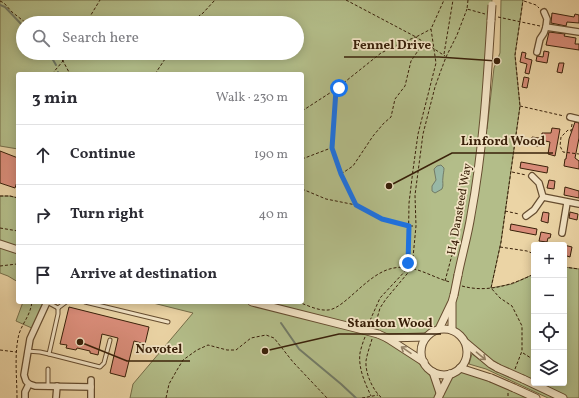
<!DOCTYPE html>
<meta charset="utf-8">
<style>
:root{--surface:#fff;--page:#f2f2f3;--text:#2b2b33;--muted:#7c7c81;--line:#e1e1e2}
body{margin:0;font-family:Vollkorn,serif;background:var(--page);color:var(--text)}
.controls{position:absolute;right:12px;bottom:12px;display:grid;overflow:hidden;border-radius:4px;box-shadow:0 2px 10px #0003}
.controls button{width:36px;height:36px;display:grid;place-items:center;padding:0;border:0;border-bottom:1px solid var(--line);background:var(--surface);color:var(--text);font:20px sans-serif}
.stop{position:absolute;width:12px;height:12px;margin:-9px;border:3px solid #1a73e8;border-radius:50%;background:#fff}
.stop.end{background:#1a73e8;border-color:#fff;box-shadow:0 1px 4px #0008}
.list{margin:0;padding:0;list-style:none}
h2{display:flex;justify-content:space-between;align-items:center;height:52px;margin:0;padding:0 16px;font-size:17px}
h2 small{font-size:13px;font-weight:400;color:var(--muted)}
.list li{display:grid;grid-template-columns:26px 1fr auto;gap:12px;align-items:center;box-sizing:border-box;height:60px;padding:0 16px;border-top:1px solid var(--line)}
.list b{display:block;font-size:15px;white-space:nowrap}
.list em{font-size:13px;font-style:normal;color:var(--muted)}
.icon{flex:none;width:22px;height:22px;fill:none;stroke:currentColor;stroke-width:2;stroke-linecap:round;stroke-linejoin:round}
.map{position:relative;flex:none;width:579px;height:398px;overflow:hidden}
.search{position:absolute;background:var(--surface);box-shadow:0 2px 10px #0003;left:16px;top:16px;width:288px;height:44px;display:flex;align-items:center;gap:10px;box-sizing:border-box;padding:0 14px;border-radius:22px;color:var(--muted);font-size:15px}
.panel{position:absolute;background:var(--surface);box-shadow:0 2px 10px #0003;left:16px;top:72px;width:288px;height:232px;border-radius:4px}
.map>svg:first-child{display:block}
.green{fill:#b3bd89;stroke:#766e49;fill-rule:evenodd}
.water{fill:#98b8a6;stroke:#727b67}
.lines{fill:none;stroke-linecap:round;stroke-linejoin:round}
.stream{stroke:#727b67;stroke-width:2}
.building{fill:#da8d7a;stroke:#392009}
.service-casing{stroke:#664d30;stroke-width:5}
.minor-casing{stroke:#664d30;stroke-width:8}
.tertiary-casing{stroke:#664d30;stroke-width:9}
.path{stroke:#392009;stroke-width:1;stroke-dasharray:3 2;stroke-linecap:butt}
.service{stroke:#f2e3c4;stroke-width:3}
.minor{stroke:#f2e3c4;stroke-width:5.5}
.tertiary{stroke:#f2e3c4;stroke-width:7}
.tertiary-bridge-casing{stroke:#664d30;stroke-width:9;stroke-linecap:butt}
.tertiary-bridge{stroke:#f2e3c4;stroke-width:7}
.oneway{stroke:#968266}
.route{stroke:#1a73e8;stroke-width:5}
.labels{text-anchor:middle;stroke-width:3.5;stroke-linejoin:round;paint-order:stroke}
.street-label{font-size:12px;fill:#392009;stroke:#f2e3c4}
.leader{fill:none;stroke:#392009;stroke-width:1.5}
.callout-dot{fill:#392009;stroke:#f2e3c4;stroke-width:1.5}
.callout-label{font-size:13px;text-anchor:middle;font-weight:bold;fill:#392009;stroke:#f2e3c4;stroke-width:3.5;stroke-linejoin:round;paint-order:stroke}
</style>
<div class="map">
<svg width="579" height="398" viewBox="0 0 579 398">
<rect width="100%" height="100%" fill="#ebd4a5"/>
<filter id="stains"><feTurbulence type="fractalNoise" baseFrequency=".005" numOctaves="4"/><feColorMatrix values="0 0 0 0 .2 0 0 0 0 .09 0 0 0 0 .02 0 0 0 .5 -.17"/></filter>
<radialGradient id="worn" r=".72"><stop offset=".6" stop-color="#630" stop-opacity="0"/><stop offset="1" stop-color="#630" stop-opacity=".3"/></radialGradient>
<g class="green">
<path d="M0,0H492L488,66L483,128L487,129L494,68L500,53L501,0H523L515,55L520,106L501,242L491,288L512,284L534,274V383H564V267L579,269V398H563L491,364L466,343L457,333L452,330V303L439,329L432,332L426,337L388,338L424,362L433,372L439,392L450,374L460,368L536,398H130L133,384L193,313L149,302H302V74H18V149L0,146ZM23,23H297V53H23Z"/>
<path d="M0,196H10L18,198V282L8,276L0,273Z"/>
<path d="M23,302H58L55,306L47,302L34,329L16,321Z"/>
<path d="M472,354L488,366L556,398H548L486,369L469,364Z"/>
</g>
<path class="water" d="M441,165L444,168C444,172 443,174 443,177C442,182 444,185 442,189L435,193L432,191V186L436,180L434,169L437,166Z"/>
<g class="lines">
<g class="stream">
<path d="M0,5L5,7L23,26"/>
<path d="M49,53L56,65"/>
<path d="M58,72L59,74"/>
<path d="M281,323L299,349L341,384L356,398"/>
</g>
</g>
<g class="building">
<path d="M552,13L574,17L575,14L579,15V23L567,22L566,26L551,23Z"/>
<path d="M549,32L565,34L564,36L576,38L575,44H579V50L546,45Z"/>
<path d="M544,51L549,52L547,63L536,61L537,56L543,57Z"/>
<path d="M522,52L526,53L525,58L532,60L529,74L525,73L527,64L520,62Z"/>
<path d="M559,63H564L562,73L557,72Z"/>
<path d="M524,77L529,78L527,88L522,87Z"/>
<path d="M575,122L579,123V138L575,158L579,161V169L564,166L565,159H566L569,139Z"/>
<path d="M552,128L560,129L555,156L548,154L550,142L541,140L542,133H551Z"/>
<path d="M532,137L539,138L538,146L531,145Z"/>
<path d="M0,151L18,158V179L15,188L0,183Z"/>
<path d="M521,162L548,167L547,173L520,168Z"/>
<path d="M549,180L555,181L554,189L547,188Z"/>
<path d="M565,187L579,191V198L564,195Z"/>
<path d="M543,212L549,213L548,223L541,221Z"/>
<path d="M570,212L578,214L577,220L569,218Z"/>
<path d="M511,224L537,229L536,235L510,230Z"/>
<path d="M541,232L551,234L550,238H548L547,242L539,241Z"/>
<path d="M564,245L572,247L570,257L564,255Z"/>
<path d="M69,307L149,327L145,344L134,341L125,377L110,373L118,338L102,334L98,355L90,353V351L77,348L76,350L66,348L67,345L60,344Z"/>
</g>
<g class="lines">
<defs>
<g id="service">
<path d="M47,302L58,308"/>
<path d="M85,302L168,322"/>
<path d="M58,308V314L49,354L100,367L104,363L110,340"/>
<path d="M58,308L66,302"/>
<path d="M27,351L40,352L49,354"/>
<path d="M48,369V386"/>
</g>
<g id="minor">
<path d="M546,27L579,32"/>
<path d="M537,52L540,39L544,33L546,27L547,19L544,12"/>
<path d="M570,117L579,119"/>
<path d="M543,197L579,204"/>
<path d="M526,216L534,210L543,197L539,183L532,176"/>
<path d="M562,233L567,203"/>
<path d="M47,302L30,339L24,375L26,381L29,384L35,386L91,387"/>
<path d="M91,380V398"/>
<path d="M25,398V392L29,384"/>
<path d="M56,398L57,386"/>
</g>
<g id="tertiary">
<path d="M0,244L18,250"/>
<path d="M458,275C462,255 468,235 471,215C483,151 487,85 491,20"/>
<path d="M252,302L363,330"/>
<path d="M439,329L451,304"/>
<circle cx="444" cy="352" r="23"/>
<path d="M452,330V302L454,295"/>
<path d="M378,334L387,338L424,362"/>
<path d="M387,338L426,337"/>
<path d="M466,343L491,364L498,368"/>
<path d="M460,368L491,378"/>
<path d="M433,372L440,393"/>
<path d="M523,379L563,398"/>
<path d="M514,388L536,398"/>
<path d="M438,398L450,374"/>
</g>
</defs>
<use href="#service" class="service-casing"/>
<use href="#minor" class="minor-casing"/>
<use href="#tertiary" class="tertiary-casing"/>
<g class="path">
<path d="M346,0L416,37L431,29"/>
<path d="M468,0L467,9L485,14"/>
<path d="M0,1L4,3L12,12L26,23"/>
<path d="M524,1L536,5L539,8"/>
<path d="M498,17L540,26"/>
<path d="M86,23L100,0"/>
<path d="M190,23L203,13L215,0"/>
<path d="M55,53L63,61L70,74"/>
<path d="M444,54L453,0"/>
<path d="M52,74L63,61L67,53"/>
<path d="M155,74L169,53"/>
<path d="M336,89L332,148L341,174L356,205"/>
<path d="M520,106L564,116"/>
<path d="M302,111L336,89L381,53L403,42L416,37L445,56"/>
<path d="M572,124L571,131L568,130L561,137L560,146L563,152L579,154"/>
<path d="M302,159L331,148"/>
<path d="M512,172L526,175"/>
<path d="M341,174L353,166L373,136L384,123L391,117L395,99L405,86L411,61L424,42"/>
<path d="M302,189L326,199L356,205L382,219L409,226H415"/>
<path d="M0,196H10L18,198"/>
<path d="M505,211L519,214"/>
<path d="M0,228L18,231"/>
<path d="M500,247L527,251L534,254"/>
<path d="M0,266L17,264L18,261"/>
<path d="M564,267L579,269"/>
<path d="M445,281L452,255L455,254"/>
<path d="M462,286C487,293 512,285 534,274"/>
<path d="M298,302C307,305 318,311 328,310C345,309 368,272 394,268C414,264 431,277 450,282"/>
<path d="M368,325L380,298L408,268L409,203L413,170L418,134L436,63L431,29L444,0"/>
<path d="M375,326L380,308L386,299L412,268L416,226L415,195L423,134L435,87L440,73L446,57L457,35L467,9"/>
<path d="M365,337C363,342 361,348 360,353C358,368 365,383 371,396"/>
<path d="M372,339C370,346 367,354 366,361C365,373 373,391 382,398"/>
<path d="M0,350L16,352"/>
<path d="M523,353L534,360"/>
<path d="M515,369L522,351V326L512,306L500,298L491,288L501,242L520,106L515,55L523,0"/>
<path d="M553,383H554"/>
<path d="M508,393V398"/>
<path d="M17,398C17,378 14,354 19,334C23,322 30,316 32,302"/>
<path d="M166,398L169,384L177,370L183,360L197,350L208,345L227,350H236L251,338L266,335L274,338L293,362L327,398"/>
<path d="M362,398L378,395"/>
</g>
<use href="#service" class="service"/>
<use href="#minor" class="minor"/>
<use href="#tertiary" class="tertiary"/>
<defs>
<g id="tertiary-bridge">
<path d="M491,20L492,5"/>
<path d="M454,295L458,275"/>
<path d="M363,330L378,334"/>
<path d="M498,368L523,379"/>
<path d="M491,378L514,388"/>
</g>
</defs>
<use href="#tertiary-bridge" class="tertiary-bridge-casing"/>
<use href="#tertiary-bridge" class="tertiary-bridge"/>
</g>
<defs><path id="oneway-shaft" d="M-6 0H5M1.5-3L5.5 0L1.5 3" fill="none" stroke-width="1.6" stroke-linecap="round" stroke-linejoin="round"/></defs>
<g class="oneway">
<use href="#oneway-shaft" transform="translate(406 350) rotate(-146)"/>
<use href="#oneway-shaft" transform="translate(481 356) rotate(40)"/>
</g>
<g class="lines">
<path class="route" d="M339,88L336,90L332,148L341,174L356,205L382,219L409,226L408,263"/>
</g>
<g class="labels">
<g class="street-label">
<text transform="translate(459 209) rotate(-80)" y="4">H4 Dansteed Way</text>
</g>
</g>
<path class="leader" d="M497 61L439 57H344M389 186L452 153H553M265 351L339 334H441M80 342L127 361H190"/>
<g class="callout-dot">
<circle cx="497" cy="61" r="4"/>
<circle cx="389" cy="186" r="4"/>
<circle cx="265" cy="351" r="4"/>
<circle cx="80" cy="342" r="4"/>
</g>
<g class="callout-label">
<text x="392" y="49">Fennel Drive</text>
<text x="503" y="145">Linford Wood</text>
<text x="390" y="327">Stanton Wood</text>
<text x="159" y="353">Novotel</text>
</g>
<rect width="100%" height="100%" filter="url(#stains)"/>
<rect width="100%" height="100%" fill="url(#worn)"/>
</svg>
<div class="controls">
<button>+</button>
<button>−</button>
<button><svg class="icon" aria-label="locate" viewBox="0 0 24 24"><circle cx="12" cy="12" r="6"/><path d="M12 2v4M12 18v4M2 12h4M18 12h4"/></svg></button>
<button><svg class="icon" aria-label="layers" viewBox="0 0 24 24"><path d="M12 4l9 5-9 5-9-5zM3 14l9 5 9-5"/></svg></button>
</div>
<div class="stop" style="left:339px;top:88px"></div>
<div class="stop end" style="left:408px;top:263px"></div>
<div class="search"><svg class="icon" aria-label="search" viewBox="0 0 24 24"><circle cx="10" cy="10" r="6"/><path d="M15 15l6 6"/></svg>Search here</div>
<section class="panel">
<h2>3 min<small>Walk · 230 m</small></h2>
<ul class="list">
<li><svg class="icon" aria-label="ahead" viewBox="0 0 24 24"><path d="M12 20V5M6 11l6-6 6 6"/></svg><div><b>Continue</b></div><em>190 m</em></li>
<li><svg class="icon" aria-label="right" viewBox="0 0 24 24"><path d="M7 20v-9h11M14 6l5 5-5 5"/></svg><div><b>Turn right</b></div><em>40 m</em></li>
<li><svg class="icon" aria-label="arrive" viewBox="0 0 24 24"><path d="M6 21V4h12l-3 4 3 4H6"/></svg><div><b>Arrive at destination</b></div></li>
</ul>
</section>
</div>
